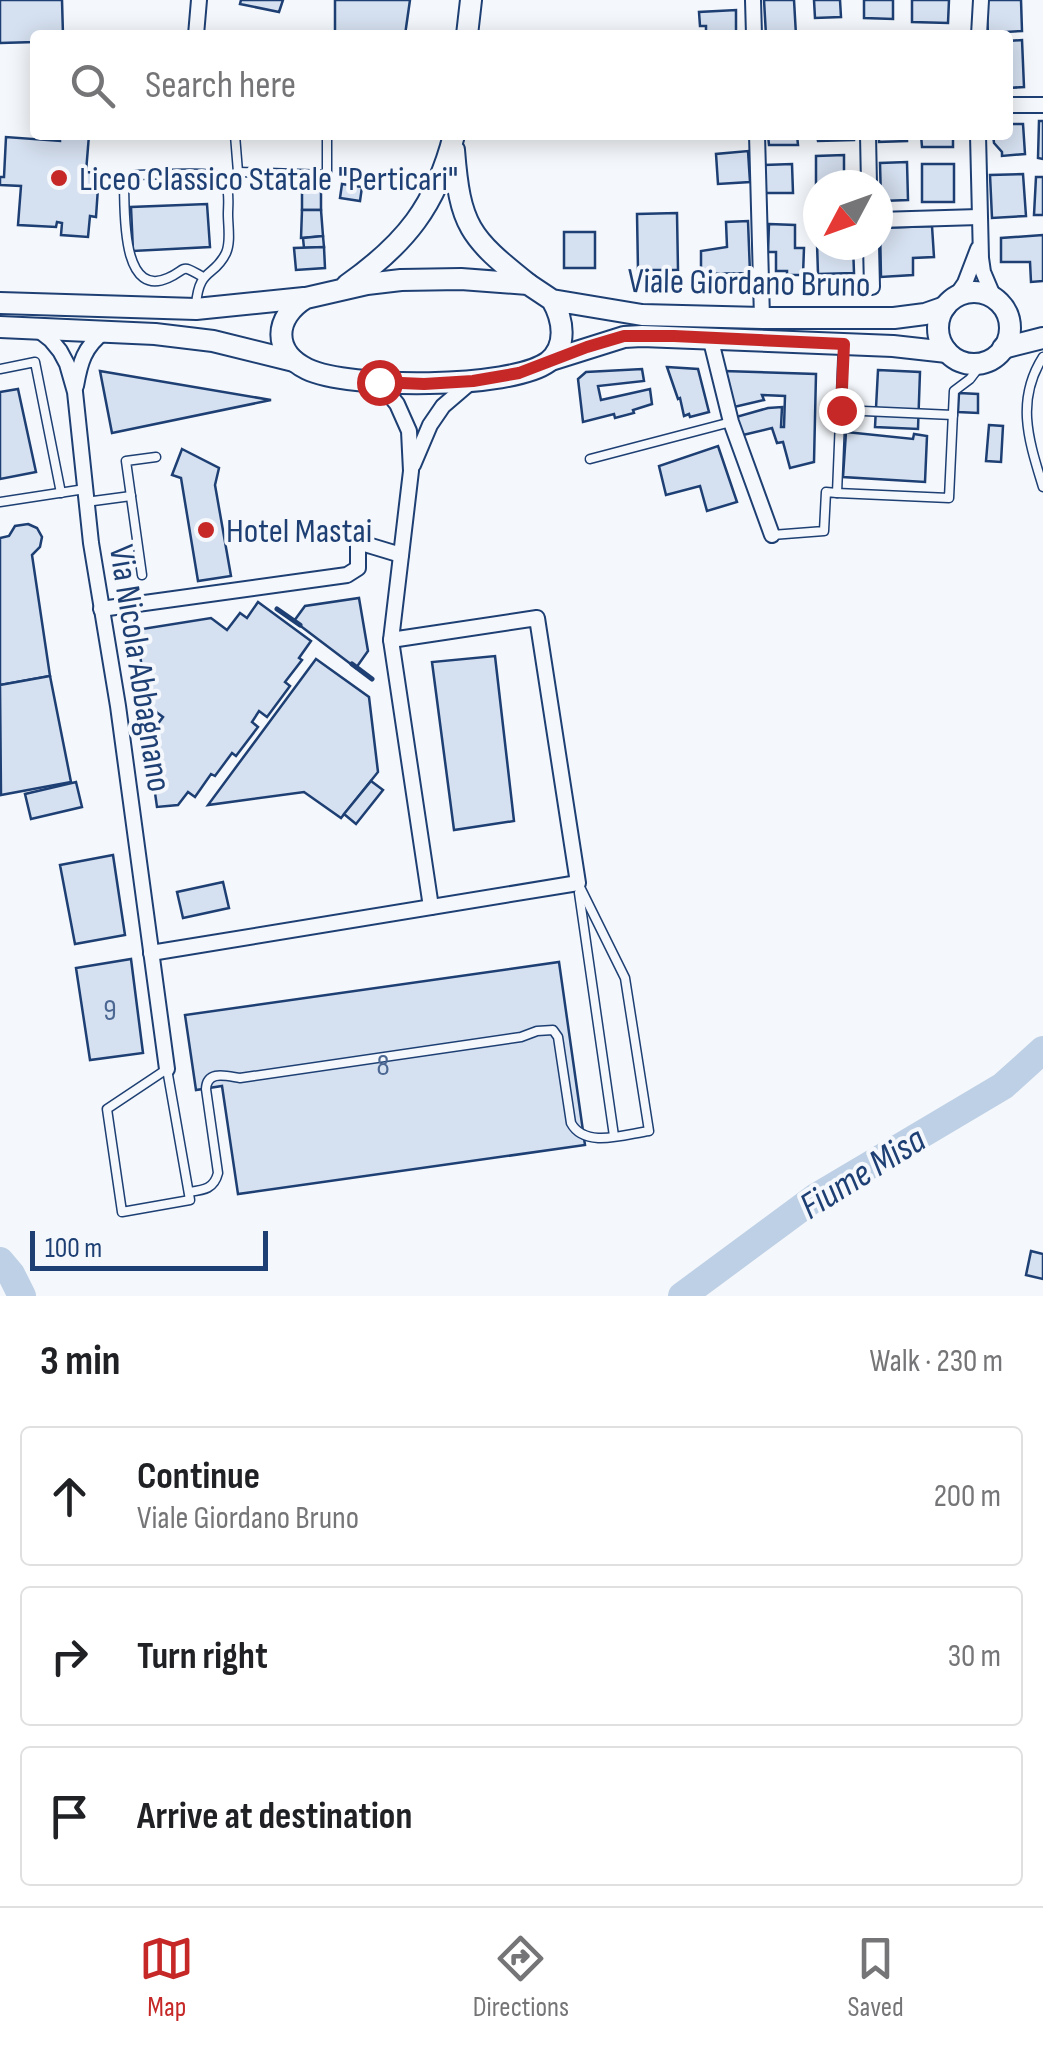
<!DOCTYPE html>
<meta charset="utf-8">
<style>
:root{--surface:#fff;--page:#f6f6f6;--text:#202124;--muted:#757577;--line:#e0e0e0;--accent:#c62828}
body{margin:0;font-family:"Sofia Sans Condensed",sans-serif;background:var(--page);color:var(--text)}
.compass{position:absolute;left:803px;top:170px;width:90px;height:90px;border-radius:50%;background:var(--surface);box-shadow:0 5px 25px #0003;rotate:229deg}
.scale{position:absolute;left:30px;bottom:25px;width:238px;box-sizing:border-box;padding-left:10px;border:5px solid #1d3f73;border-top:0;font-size:28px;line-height:35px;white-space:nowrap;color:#1d3f73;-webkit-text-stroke:8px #f4f7fb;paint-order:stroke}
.stop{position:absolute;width:30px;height:30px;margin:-22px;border:8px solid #c62828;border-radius:50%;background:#fff}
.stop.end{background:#c62828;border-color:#fff;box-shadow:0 2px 10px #0008}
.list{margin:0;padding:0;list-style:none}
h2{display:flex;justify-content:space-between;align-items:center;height:130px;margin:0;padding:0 40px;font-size:42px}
h2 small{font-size:32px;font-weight:400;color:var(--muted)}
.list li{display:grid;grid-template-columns:65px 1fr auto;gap:30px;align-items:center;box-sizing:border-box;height:140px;margin:0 20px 20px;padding:0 20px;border:2px solid var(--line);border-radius:10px}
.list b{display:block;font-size:38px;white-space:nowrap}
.list p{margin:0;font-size:32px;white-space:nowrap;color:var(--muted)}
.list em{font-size:32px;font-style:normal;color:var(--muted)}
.icon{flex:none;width:55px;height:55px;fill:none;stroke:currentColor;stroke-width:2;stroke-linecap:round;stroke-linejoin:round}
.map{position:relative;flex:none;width:1043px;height:1296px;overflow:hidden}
.search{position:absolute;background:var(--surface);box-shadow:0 5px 25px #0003;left:30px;right:30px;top:30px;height:110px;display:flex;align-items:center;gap:25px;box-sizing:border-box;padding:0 35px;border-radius:10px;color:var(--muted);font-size:38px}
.sheet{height:610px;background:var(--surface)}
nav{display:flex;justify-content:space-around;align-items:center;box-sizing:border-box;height:140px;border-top:2px solid var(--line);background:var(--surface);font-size:28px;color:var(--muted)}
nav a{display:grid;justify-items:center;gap:5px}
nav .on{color:var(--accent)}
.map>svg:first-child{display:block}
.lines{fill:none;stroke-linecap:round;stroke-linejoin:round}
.river{stroke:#bed0e5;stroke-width:28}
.building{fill:#d5e0f0;stroke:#1d3f73;stroke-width:2.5}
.service-casing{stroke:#1d3f73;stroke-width:11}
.minor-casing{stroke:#1d3f73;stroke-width:18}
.secondary-casing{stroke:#1d3f73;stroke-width:24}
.service{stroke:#f4f7fb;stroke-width:8}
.minor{stroke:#f4f7fb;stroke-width:14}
.secondary{stroke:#f4f7fb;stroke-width:20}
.wall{stroke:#1d3f73;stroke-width:5}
.route{stroke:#c62828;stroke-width:12}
.poi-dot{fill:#c62828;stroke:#f4f7fb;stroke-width:4}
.labels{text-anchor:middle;stroke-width:8;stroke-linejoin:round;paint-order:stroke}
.number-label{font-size:30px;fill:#4b6792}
.poi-label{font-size:35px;fill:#1d3f73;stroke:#f4f7fb;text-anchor:start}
.street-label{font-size:35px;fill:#1d3f73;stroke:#f4f7fb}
.water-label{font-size:38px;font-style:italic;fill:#1d3f73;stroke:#f4f7fb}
</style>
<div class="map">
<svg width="1043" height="1296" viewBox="0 0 1043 1296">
<rect width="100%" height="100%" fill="#f4f7fb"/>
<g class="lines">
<g class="river">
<path d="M0,1261L11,1274L22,1296"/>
<path d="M682,1296L816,1197L1003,1086L1043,1050"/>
</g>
</g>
<g class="building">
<path d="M0,0H62L63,35H35V42L0,43Z"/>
<path d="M241,0H283L279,12L240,4Z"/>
<path d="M335,0H410L405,35H335Z"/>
<path d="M764,0H794L796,35H766Z"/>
<path d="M814,0H840L841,17L815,18Z"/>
<path d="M864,0H893V19L864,18Z"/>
<path d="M912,0H949L948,23L912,22Z"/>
<path d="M986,0H1021L1022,31L988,33Z"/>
<path d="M736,10V31L730,33V35H706V26H700L699,12Z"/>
<path d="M1022,40L1024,87L1008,88V41Z"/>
<path d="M1039,121H1043V159L1038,158Z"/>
<path d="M1008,124H1023L1025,154L1002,156V152L994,143L993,135H1008Z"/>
<path d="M60,135H89L86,172L99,173L96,217L90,216L88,237L61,235L62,223L57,222L56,227L18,225L21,186L0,185V177H4L6,137L60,141Z"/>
<path d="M768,135H797L798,145H769Z"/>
<path d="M817,135H854V140L818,141Z"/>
<path d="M879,135H907V141L879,142Z"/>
<path d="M921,135H953V147H922Z"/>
<path d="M748,151L750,182L718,184L716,154Z"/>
<path d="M844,155V183L816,184V156Z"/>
<path d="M907,162L908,200L881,201L880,163Z"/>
<path d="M792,164L793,193H765L764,165Z"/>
<rect x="922" y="164" width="32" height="38"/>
<path d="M1023,174L1026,216L992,218L990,175Z"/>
<path d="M1036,177H1043V215H1034Z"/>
<path d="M342,184L362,187L360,201L340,198Z"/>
<path d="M321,189V210H302V190Z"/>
<path d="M207,204L210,247L133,251L131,207Z"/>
<path d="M302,210H321L323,236L301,238Z"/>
<path d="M677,213L678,270H638L637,214Z"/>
<path d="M748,221L750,273L701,274V251L727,247L726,222Z"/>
<path d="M769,224L795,225V248H804L803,275H787V271H776V252H768Z"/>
<path d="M932,226L934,257L913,258V275L881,277L880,228Z"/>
<rect x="564" y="232" width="31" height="36"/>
<path d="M1043,235V281L1031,282L1030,262H1001V238Z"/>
<path d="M323,236L324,247L304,248L303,238Z"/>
<path d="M817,243L853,245L854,273L818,274Z"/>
<path d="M324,247L325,268L296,270L294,248Z"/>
<path d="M667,367L698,369L709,412L690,417L689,414L684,416L680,398L678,399Z"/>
<path d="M642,369L644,381L598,386L601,400L650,389L652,404L633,410L634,413L615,418L614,414L583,422L578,379L586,372Z"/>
<path d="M878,370L920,372L918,429L875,427Z"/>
<path d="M100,371L271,400L112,433Z"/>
<path d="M724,371L816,374L814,462L790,468L783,442L777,443L772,428L743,435L736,417L768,408L782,407L781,427H784L785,396L762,395L764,400L734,407Z"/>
<path d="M18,389L36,472L0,479V392Z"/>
<path d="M959,393L978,394V413L958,412Z"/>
<path d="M989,425L1003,426L1001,462L986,461Z"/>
<path d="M846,432L913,439L914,434L927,436L925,482L843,477Z"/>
<path d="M718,446L737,502L707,511L700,486L666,495L659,466Z"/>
<path d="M182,449L219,468L215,485L231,576L198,581L181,478L172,475Z"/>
<path d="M28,524L37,528L42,537L40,547L32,555L50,676L0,685V538L9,536L15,526Z"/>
<path d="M359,598L368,651L356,668L294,621L305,606Z"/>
<path d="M258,602L311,641L299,658L302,660L285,682L290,686L267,717L259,711L252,722L258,727L236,756L232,753L215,776L211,774L195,797L188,792L178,805L157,807L154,786L162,777L153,769L159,762L146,752L157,738L151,733L163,717L148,706L136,630L211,618L227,630L240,613L247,618Z"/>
<path d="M495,656L514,821L454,830L432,662Z"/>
<path d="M316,659L369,697L378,772L341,818L304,792L208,805Z"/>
<path d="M50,676L71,782L1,795L0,685Z"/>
<path d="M371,781L383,790L356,824L344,814Z"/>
<path d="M76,782L82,807L31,819L25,794Z"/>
<path d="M113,855L125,935L75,944L60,865Z"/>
<path d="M223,882L229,908L183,918L177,892Z"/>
<path d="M131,959L143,1053L90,1060L76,968Z"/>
<path d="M559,962L585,1145L238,1194L222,1086L196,1090L185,1015Z"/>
<path d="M1031,1251L1043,1254V1279L1026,1275Z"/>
</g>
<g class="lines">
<defs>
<g id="service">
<path d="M238,172L327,175V135"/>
<path d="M228,192L238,172L235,135"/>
<path d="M196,305C199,267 214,278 226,253C231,242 228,227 228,214C228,203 231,186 220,177C212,171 149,175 135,175L128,179L124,186C125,210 121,299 168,278C188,269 179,263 203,277"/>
<path d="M843,347L837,493L949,498L954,391L970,379L983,362"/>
<path d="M1043,357C1015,401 1029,441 1043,487"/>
<path d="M0,369L35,362L61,493"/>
<path d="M841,410L953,415"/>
<path d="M590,459L731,422"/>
<path d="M0,502L85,489"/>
<path d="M86,502L131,496"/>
<path d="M772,535L824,531L826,492L837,493"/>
<path d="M142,575L126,461L156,457"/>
<path d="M579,893L614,1136"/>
<path d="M167,1069L190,1200L122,1212L107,1109Z"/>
<path d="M189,1192C204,1190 214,1189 218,1173L206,1089C207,1070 226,1076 240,1078L521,1037L537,1031L553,1030L558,1037L571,1123C585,1149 626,1134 649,1131L625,978L578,883"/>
</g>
<g id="minor">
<path d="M753,0L754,35"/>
<path d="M196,35L199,0"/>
<path d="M979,35L981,0"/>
<path d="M1008,105H1043"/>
<path d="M757,135L762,318"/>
<path d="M868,135L869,185"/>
<path d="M978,135L981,258L983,272L994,298"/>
<path d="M878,220L979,217"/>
<path d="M871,245L872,287"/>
<path d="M956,296L965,283L978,249"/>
<path d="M37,329L51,340L60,351L67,364L75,392L91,543L118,706L167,1069"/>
<path d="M710,337L731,422L772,535"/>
<path d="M76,386C80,363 84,347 104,332"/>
<path d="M413,465L430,425L443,406L471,382"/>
<path d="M101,609L347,575L358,568V542L401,555"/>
<path d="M391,640L431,907"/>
<path d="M151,953L578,883L537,618L391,640L411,471L409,431L397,404L379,382"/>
</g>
<g id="secondary">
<path d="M467,35L471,0"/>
<path d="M454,150C460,226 469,237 528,284"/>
<path d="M347,285C405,244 436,206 454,135"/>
<circle cx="974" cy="328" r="36"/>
<path d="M552,300C563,319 568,346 548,362C511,389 348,389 307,369C272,352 274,317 306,298L367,284L401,280L461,279L528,284L552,300L642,315L762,318H894L925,314L945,307"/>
<path d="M0,303L196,309L304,298"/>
<path d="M0,327L155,334L213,341L294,361"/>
<path d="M1003,348L1043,338"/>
<path d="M551,360L624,337L642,336L893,346L947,352"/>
</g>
</defs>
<use href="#service" class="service-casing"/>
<use href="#minor" class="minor-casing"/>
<use href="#secondary" class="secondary-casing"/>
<use href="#service" class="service"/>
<use href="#minor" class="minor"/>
<use href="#secondary" class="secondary"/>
<g class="wall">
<path d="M277,609L300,625"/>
<path d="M352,664L372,679"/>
</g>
</g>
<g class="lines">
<path class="route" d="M379,382L424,384L473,381L519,373L587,347L624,336H674L844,344L841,410"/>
</g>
<g class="poi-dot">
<circle cx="59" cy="178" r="10"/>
<circle cx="206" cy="530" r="10"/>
</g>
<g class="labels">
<g class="number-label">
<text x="110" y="1020">9</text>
<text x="383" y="1075">8</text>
</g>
<g class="poi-label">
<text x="79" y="190">Liceo Classico Statale "Perticari"</text>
<text x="226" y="542">Hotel Mastai</text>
</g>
<g class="street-label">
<text transform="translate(749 282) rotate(1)" y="12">Viale Giordano Bruno</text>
<text transform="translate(141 668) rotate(81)" y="12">Via Nicola Abbagnano</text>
</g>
<g class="water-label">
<text transform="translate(862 1172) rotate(-32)" y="13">Fiume Misa</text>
</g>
</g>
</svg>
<svg class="compass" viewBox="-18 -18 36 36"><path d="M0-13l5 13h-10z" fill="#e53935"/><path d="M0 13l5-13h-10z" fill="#757577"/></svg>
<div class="scale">100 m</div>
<div class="stop" style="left:379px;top:382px"></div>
<div class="stop end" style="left:841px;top:410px"></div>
<div class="search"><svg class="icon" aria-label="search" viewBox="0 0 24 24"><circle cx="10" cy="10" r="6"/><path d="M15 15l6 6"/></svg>Search here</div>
</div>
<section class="sheet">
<h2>3 min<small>Walk · 230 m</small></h2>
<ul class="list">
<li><svg class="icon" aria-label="ahead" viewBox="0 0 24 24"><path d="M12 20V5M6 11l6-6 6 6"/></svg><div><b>Continue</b><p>Viale Giordano Bruno</p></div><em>200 m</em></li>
<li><svg class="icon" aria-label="right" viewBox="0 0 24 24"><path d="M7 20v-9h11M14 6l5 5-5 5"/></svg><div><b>Turn right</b></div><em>30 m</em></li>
<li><svg class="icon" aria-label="arrive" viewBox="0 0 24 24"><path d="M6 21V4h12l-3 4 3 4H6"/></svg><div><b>Arrive at destination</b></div></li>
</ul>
</section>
<nav>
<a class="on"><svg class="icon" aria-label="map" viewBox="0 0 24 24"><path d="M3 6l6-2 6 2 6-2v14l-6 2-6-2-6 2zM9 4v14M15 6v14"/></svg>Map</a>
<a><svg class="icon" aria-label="directions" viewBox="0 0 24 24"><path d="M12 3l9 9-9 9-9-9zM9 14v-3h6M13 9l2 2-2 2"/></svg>Directions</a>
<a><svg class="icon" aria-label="saved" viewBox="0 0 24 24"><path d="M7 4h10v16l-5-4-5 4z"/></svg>Saved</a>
</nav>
